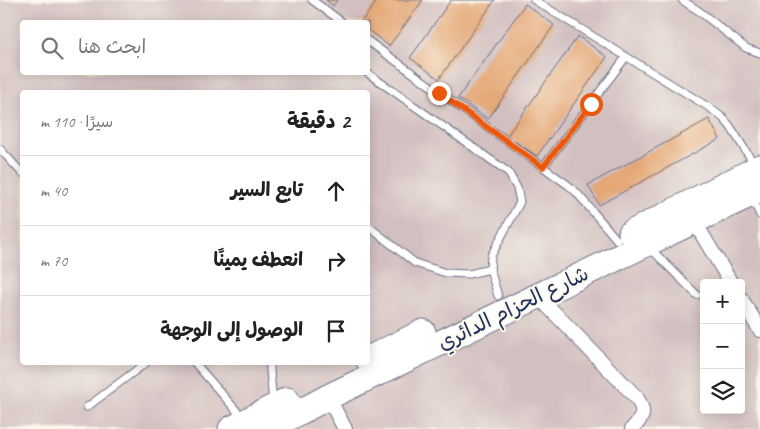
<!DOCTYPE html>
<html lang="ar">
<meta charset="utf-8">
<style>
:root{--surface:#fff;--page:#f2f2f2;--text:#222;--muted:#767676;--line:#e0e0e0}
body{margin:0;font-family:Caveat,"Playpen Sans Arabic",sans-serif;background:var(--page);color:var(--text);direction:rtl}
.controls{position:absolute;right:15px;bottom:15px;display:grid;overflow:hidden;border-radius:5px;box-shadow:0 2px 12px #0003}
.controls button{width:45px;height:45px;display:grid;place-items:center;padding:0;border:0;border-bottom:1px solid var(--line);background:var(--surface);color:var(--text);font:25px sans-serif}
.stop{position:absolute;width:15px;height:15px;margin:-11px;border:4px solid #ea580c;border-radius:50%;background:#fff}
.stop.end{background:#ea580c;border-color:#fff;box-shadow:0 1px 5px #0008}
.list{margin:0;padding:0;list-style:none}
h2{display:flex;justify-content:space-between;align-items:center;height:65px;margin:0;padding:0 20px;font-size:21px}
h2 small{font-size:16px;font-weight:400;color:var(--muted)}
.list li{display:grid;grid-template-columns:32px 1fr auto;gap:15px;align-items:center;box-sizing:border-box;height:70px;padding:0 20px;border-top:1px solid var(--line)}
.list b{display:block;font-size:19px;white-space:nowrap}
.list em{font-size:16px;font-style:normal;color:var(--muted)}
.icon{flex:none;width:28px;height:28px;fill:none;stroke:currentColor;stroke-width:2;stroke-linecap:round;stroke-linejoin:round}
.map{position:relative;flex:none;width:760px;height:429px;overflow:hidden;direction:ltr}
.search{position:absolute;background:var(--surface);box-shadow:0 2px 12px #0003;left:20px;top:20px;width:350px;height:55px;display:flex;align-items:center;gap:12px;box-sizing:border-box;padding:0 18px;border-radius:5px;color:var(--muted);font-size:19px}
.panel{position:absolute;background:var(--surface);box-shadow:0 2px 12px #0003;left:20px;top:90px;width:350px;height:275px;border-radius:5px;direction:rtl}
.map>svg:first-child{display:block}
.industrial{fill:#d2bfbf;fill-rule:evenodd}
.building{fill:#e4a776}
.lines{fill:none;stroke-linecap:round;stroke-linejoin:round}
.lane-casing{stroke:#676e84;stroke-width:9}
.street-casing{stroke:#676e84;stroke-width:16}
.highway-casing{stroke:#676e84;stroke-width:27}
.lane{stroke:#fff;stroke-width:7}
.street{stroke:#fff;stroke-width:14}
.highway{stroke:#fff;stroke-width:25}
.route{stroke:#ea580c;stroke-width:6}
.labels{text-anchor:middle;stroke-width:4;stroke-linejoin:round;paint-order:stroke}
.street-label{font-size:21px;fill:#1b2f5e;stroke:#fbf7ec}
</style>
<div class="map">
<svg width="760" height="429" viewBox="0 0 760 429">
<rect width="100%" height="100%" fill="#fbf7ec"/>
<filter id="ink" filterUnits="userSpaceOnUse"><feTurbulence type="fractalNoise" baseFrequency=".02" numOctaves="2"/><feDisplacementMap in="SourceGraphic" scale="10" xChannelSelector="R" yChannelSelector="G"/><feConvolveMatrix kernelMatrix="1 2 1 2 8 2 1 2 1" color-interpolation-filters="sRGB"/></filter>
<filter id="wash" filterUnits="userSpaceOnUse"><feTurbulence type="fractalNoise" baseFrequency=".0096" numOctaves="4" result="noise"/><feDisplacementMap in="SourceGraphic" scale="20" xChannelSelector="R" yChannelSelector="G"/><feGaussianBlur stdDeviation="1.12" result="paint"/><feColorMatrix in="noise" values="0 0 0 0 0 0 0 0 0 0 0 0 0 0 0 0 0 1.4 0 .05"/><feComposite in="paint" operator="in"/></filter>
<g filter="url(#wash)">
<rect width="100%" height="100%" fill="#f5e4cc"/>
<path class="industrial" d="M0,0H760V429H0ZM22,22H368V72H22ZM22,92H368V362H22ZM704,283H741V410H704Z"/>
<g id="blocks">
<g class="building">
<path d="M326,0H337L333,6Z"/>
<path d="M378,0H423L389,46L368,30V22H361Z"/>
<path d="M451,0H495L439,79L410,58Z"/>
<path d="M525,4L554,25L488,119L458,98Z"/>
<path d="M578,36L607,57L537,156L507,136Z"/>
<path d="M709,119L720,139L599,205L588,185Z"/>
</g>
</g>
</g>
<g filter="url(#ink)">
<use href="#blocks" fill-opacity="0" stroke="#676e84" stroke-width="1"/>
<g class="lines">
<defs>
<g id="lane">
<path d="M312,0L342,22"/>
<path d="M534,0L710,108L723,118L730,126L754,164"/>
<path d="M682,0L699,11L746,48L760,53"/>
<path d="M368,41L568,185L577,193L617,240"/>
<path d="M366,72L508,172L517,188L520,202L491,256L490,269L498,296"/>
<path d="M0,149L22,173"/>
<path d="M543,167L626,57"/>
<path d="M752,197L760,215"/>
<path d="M368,226L415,263L446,273L469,274L490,269"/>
<path d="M650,248L697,295"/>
<path d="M194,362L242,417"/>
<path d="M270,362V371L273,402"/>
<path d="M87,407L147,362"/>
</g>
<g id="street">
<path d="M694,221L731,283"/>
<path d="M538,296L637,398C646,413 643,417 632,429"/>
<path d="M741,299L760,330"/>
<path d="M328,397L345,429"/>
</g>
<g id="highway">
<path d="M631,233L760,167"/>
<path d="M368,359L423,332"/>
<path d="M231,429L287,400"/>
<path d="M268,429L328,397L694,221L760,190"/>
</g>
</defs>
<use href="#lane" class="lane-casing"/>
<use href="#street" class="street-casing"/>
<use href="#highway" class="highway-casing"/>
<use href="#lane" class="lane"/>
<use href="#street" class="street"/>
<use href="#highway" class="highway"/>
</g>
</g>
<g class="lines" filter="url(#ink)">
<path class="route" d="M439,93L543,167L591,104"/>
</g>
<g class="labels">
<g class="street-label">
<text transform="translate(513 308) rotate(-26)" y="7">شارع الحزام الدائري</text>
</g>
</g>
</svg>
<div class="controls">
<button>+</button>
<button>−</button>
<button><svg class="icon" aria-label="layers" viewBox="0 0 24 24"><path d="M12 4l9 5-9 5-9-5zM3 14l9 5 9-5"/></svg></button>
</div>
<div class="stop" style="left:591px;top:104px"></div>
<div class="stop end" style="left:439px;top:93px"></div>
<div class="search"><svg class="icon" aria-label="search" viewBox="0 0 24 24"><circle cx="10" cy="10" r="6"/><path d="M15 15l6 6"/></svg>ابحث هنا</div>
<section class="panel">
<h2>2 دقيقة<small>سيرًا · 110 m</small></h2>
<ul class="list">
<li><svg class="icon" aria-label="ahead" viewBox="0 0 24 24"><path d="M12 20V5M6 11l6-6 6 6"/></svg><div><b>تابع السير</b></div><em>40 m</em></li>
<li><svg class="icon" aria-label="right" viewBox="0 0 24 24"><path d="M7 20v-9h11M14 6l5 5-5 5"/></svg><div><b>انعطف يمينًا</b></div><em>70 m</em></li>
<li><svg class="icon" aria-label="arrive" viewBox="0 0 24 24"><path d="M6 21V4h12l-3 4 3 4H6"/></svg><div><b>الوصول إلى الوجهة</b></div></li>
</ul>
</section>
</div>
